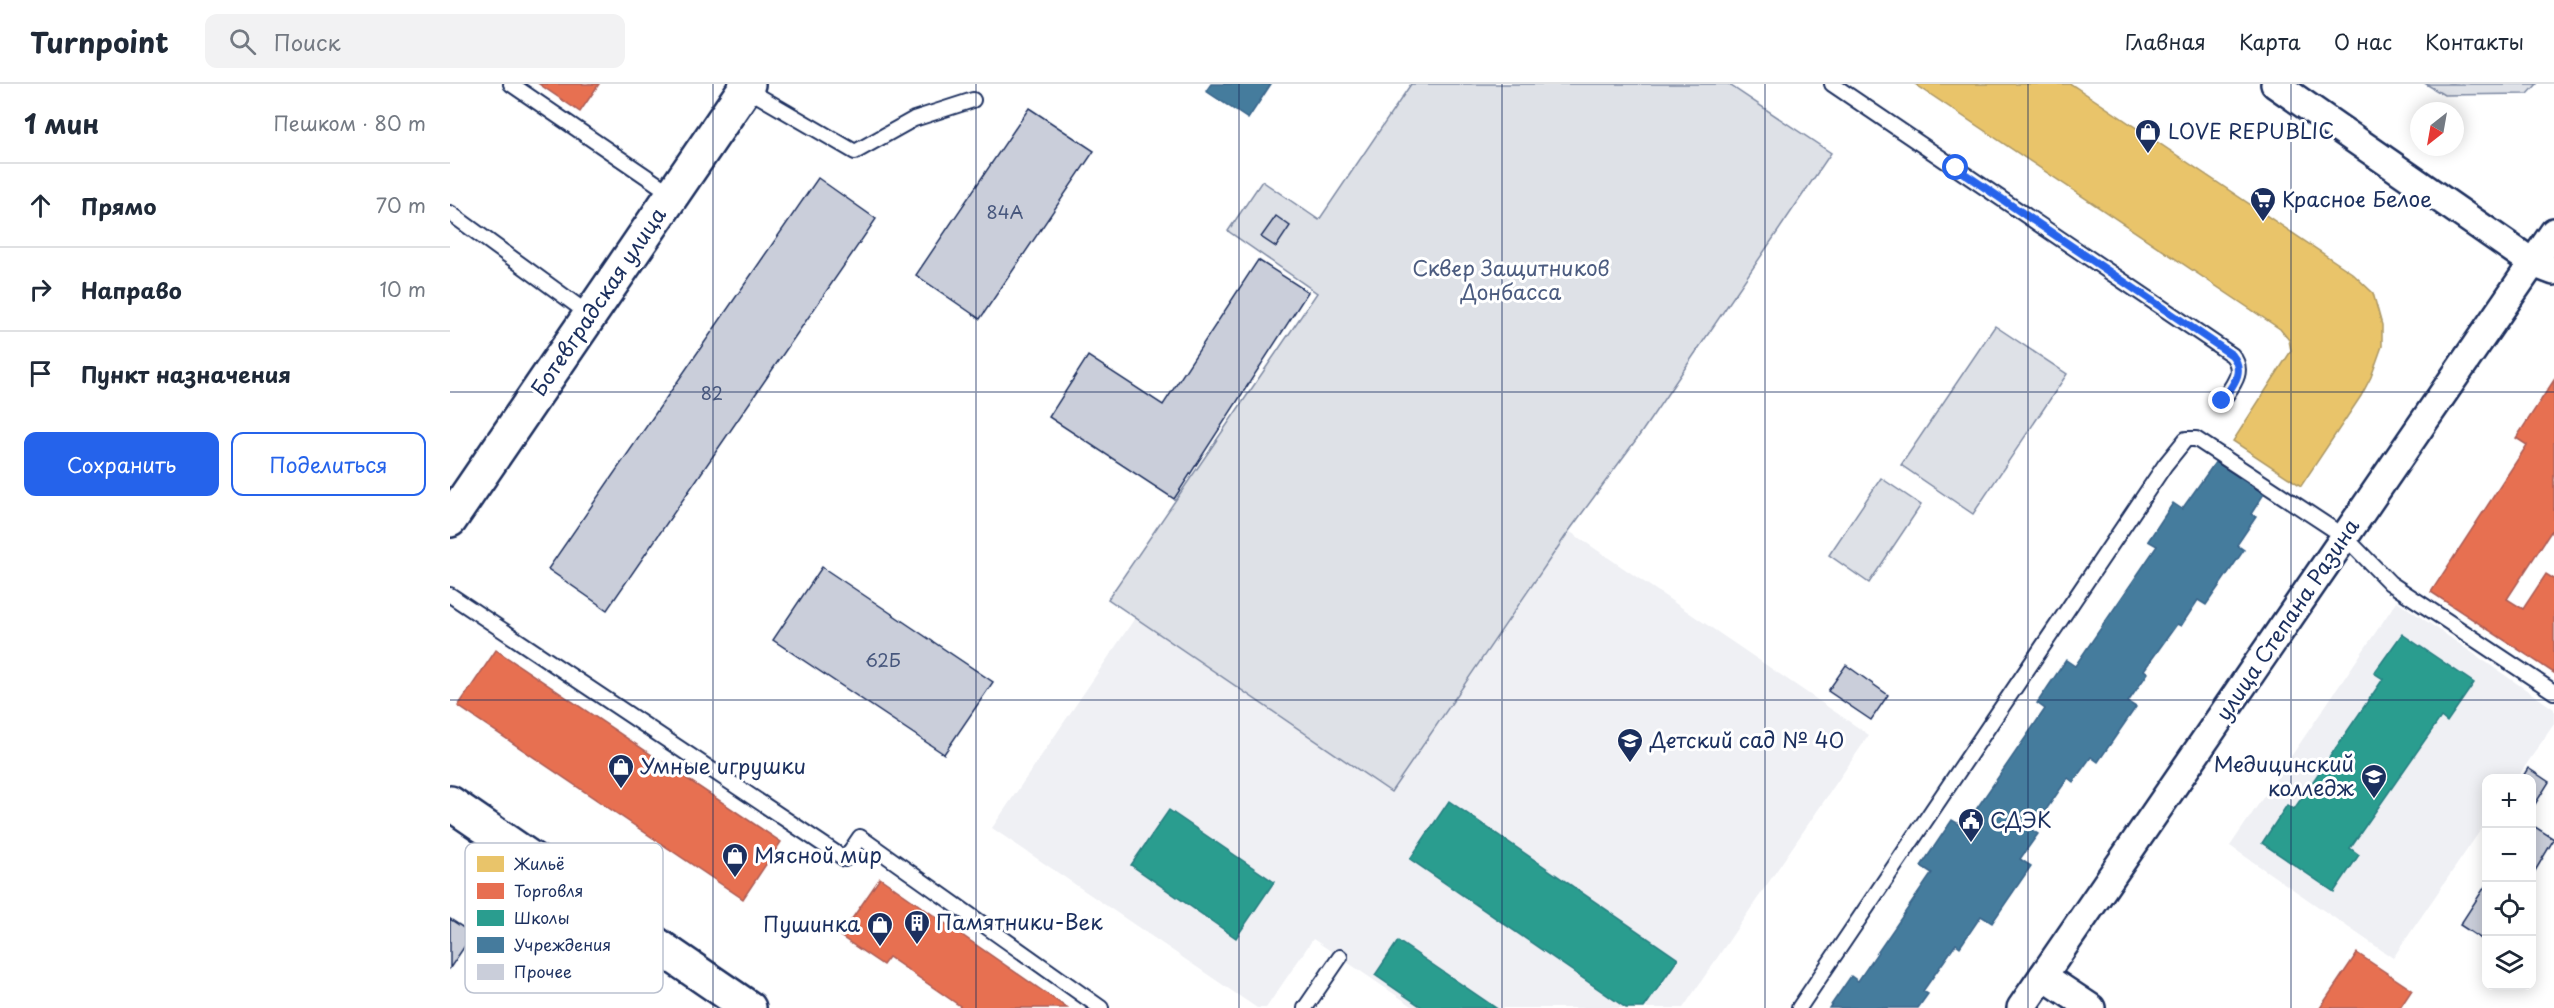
<!DOCTYPE html>
<html lang="ru">
<meta charset="utf-8">
<style>
:root{--surface:#fff;--page:#f2f2f3;--text:#1f2937;--muted:#747a83;--line:#e0e1e3;--accent:#2563eb}
body{margin:0;font-family:"Playpen Sans",sans-serif;background:var(--page);color:var(--text)}
.controls{position:absolute;right:18px;bottom:18px;display:grid;overflow:hidden;border-radius:12px;box-shadow:0 3px 15px #0003}
.controls button{width:54px;height:54px;display:grid;place-items:center;padding:0;border:0;border-bottom:2px solid var(--line);background:var(--surface);color:var(--text);font:30px sans-serif}
.compass{position:absolute;left:1960px;top:18px;width:54px;height:54px;border-radius:50%;background:var(--surface);box-shadow:0 3px 15px #0003;rotate:211deg}
.stop{position:absolute;width:18px;height:18px;margin:-14px;border:4px solid #2563eb;border-radius:50%;background:#fff}
.stop.end{background:#2563eb;border-color:#fff;box-shadow:0 2px 6px #0008}
.list{margin:0;padding:0;list-style:none}
h2{display:flex;justify-content:space-between;align-items:center;height:78px;margin:0;padding:0 24px;font-size:26px}
h2 small{font-size:20px;font-weight:400;color:var(--muted)}
.list li{display:grid;grid-template-columns:39px 1fr auto;gap:18px;align-items:center;box-sizing:border-box;height:84px;padding:0 24px;border-top:2px solid var(--line)}
.list b{display:block;font-size:22px;white-space:nowrap}
.list em{font-size:20px;font-style:normal;color:var(--muted)}
.actions{display:flex;gap:12px;padding:18px 24px}
.actions a{flex:1;padding:14px 0;border:2px solid var(--accent);border-radius:12px;text-align:center;font-size:21px;color:var(--accent)}
.actions .main{background:var(--accent);color:#fff}
.icon{flex:none;width:33px;height:33px;fill:none;stroke:currentColor;stroke-width:2;stroke-linecap:round;stroke-linejoin:round}
.map{position:relative;flex:none;width:2104px;height:924px;overflow:hidden}
header{display:flex;align-items:center;gap:36px;box-sizing:border-box;height:84px;padding:0 30px;background:var(--surface);border-bottom:2px solid var(--line)}
header strong{font-size:28px}
nav{display:flex;gap:33px;margin-inline-start:auto;font-size:21px}
.search{width:420px;height:54px;background:var(--page);display:flex;align-items:center;gap:15px;box-sizing:border-box;padding:0 21px;border-radius:12px;color:var(--muted);font-size:22px}
main{display:flex}
aside{flex:1;background:var(--surface)}
.map>svg:first-child{display:block}
.built{fill:#eff0f4}
.green{fill:#dee1e7;stroke:#7c88a2;stroke-width:1.5}
.homes{fill:#e9c46a;stroke:#ab9766;stroke-width:1.5}
.shops{fill:#e76f51;stroke:#aa5c55;stroke-width:1.5}
.schools{fill:#2a9d8f;stroke:#267c80;stroke-width:1.5}
.public{fill:#457b9d;stroke:#38648a;stroke-width:1.5}
.building{fill:#caceda;stroke:#1b2f5e;stroke-width:1.5}
.lines{fill:none;stroke-linecap:round;stroke-linejoin:round}
.lane-casing{stroke:#1b2f5e;stroke-width:18}
.street-casing{stroke:#1b2f5e;stroke-width:32}
.primary-casing{stroke:#1b2f5e;stroke-width:38}
.lane{stroke:#fff;stroke-width:14}
.street{stroke:#fff;stroke-width:27}
.primary{stroke:#fff;stroke-width:33}
.route{stroke:#2563eb;stroke-width:8}
.grid{fill:none;stroke:#1b2f5e;stroke-width:1.5;stroke-opacity:0.55}
.labels{text-anchor:middle;stroke-width:6;stroke-linejoin:round;paint-order:stroke}
.number-label{font-size:18px;fill:#47577d}
.poi-label{font-size:21px;fill:#1b2f5e;stroke:#fff;text-anchor:start}
.park-label{font-size:21px;fill:#4c5c80;stroke:#fff}
.street-label{font-size:21px;fill:#1b2f5e;stroke:#fff}
.key{fill:#fff;stroke:#bbc1cf;stroke-width:1.5}
.key-label{font-size:16px;fill:#1b2f5e}
</style>
<header>
<strong>Turnpoint</strong>
<div class="search"><svg class="icon" aria-label="search" viewBox="0 0 24 24"><circle cx="10" cy="10" r="6"/><path d="M15 15l6 6"/></svg>Поиск</div>
<nav><a>Главная</a><a>Карта</a><a>О нас</a><a>Контакты</a></nav>
</header>
<main>
<aside>
<h2>1 мин<small>Пешком · 80 m</small></h2>
<ul class="list">
<li><svg class="icon" aria-label="ahead" viewBox="0 0 24 24"><path d="M12 20V5M6 11l6-6 6 6"/></svg><div><b>Прямо</b></div><em>70 m</em></li>
<li><svg class="icon" aria-label="right" viewBox="0 0 24 24"><path d="M7 20v-9h11M14 6l5 5-5 5"/></svg><div><b>Направо</b></div><em>10 m</em></li>
<li><svg class="icon" aria-label="arrive" viewBox="0 0 24 24"><path d="M6 21V4h12l-3 4 3 4H6"/></svg><div><b>Пункт назначения</b></div></li>
</ul>
<div class="actions"><a class="main">Сохранить</a><a>Поделиться</a></div>
</aside>
<div class="map">
<svg width="2104" height="924" viewBox="0 0 2104 924">
<rect width="100%" height="100%" fill="#fff"/>
<filter id="ink" filterUnits="userSpaceOnUse"><feTurbulence type="fractalNoise" baseFrequency=".0167" numOctaves="2"/><feDisplacementMap in="SourceGraphic" scale="12" xChannelSelector="R" yChannelSelector="G"/><feConvolveMatrix kernelMatrix="1 2 1 2 8 2 1 2 1" color-interpolation-filters="sRGB"/></filter>
<g filter="url(#ink)">
<g class="built">
<path d="M1119,447L1419,651L1233,924H965L863,855L816,924H807L542,744L685,534L941,708Z"/>
<path d="M1947,517L2104,625V640L2067,694H2036V738L1943,874L1780,762Z"/>
</g>
<g class="green">
<path d="M961,0H1278L1381,69L1191,349L1119,447L941,708L658,515L867,209L778,147L812,97L869,136Z"/>
<path d="M1976,0H2087L2078,10L1994,11Z"/>
<path d="M1545,242L1617,290L1523,430L1451,381Z"/>
<path d="M1431,394L1471,421L1419,499L1379,471Z"/>
</g>
<path class="homes" d="M1465,0H1621L1902,189L1923,209L1932,241V262L1921,293L1911,312L1851,402L1783,357L1841,267L1839,256L1830,245Z"/>
<g class="shops">
<path d="M89,0H149L130,28Z"/>
<path d="M2104,296V443L2057,515L2073,525L2096,490L2104,495V589L1981,508L2077,361L2066,354Z"/>
<path d="M46,566L331,758L293,815L8,622Z"/>
<path d="M430,794L617,924H509L510,922L439,873L433,881L390,852Z"/>
<path d="M1907,869L1962,906L1950,924H1870Z"/>
</g>
<g class="schools">
<path d="M1952,550L2024,599L1997,638L1991,633L1900,764L1909,771L1884,808L1812,759L1837,721L1844,725L1933,595L1924,589Z"/>
<path d="M999,717L1228,875L1194,924H1176L960,775Z"/>
<path d="M719,726L824,798L786,854L681,781Z"/>
<path d="M948,857L1046,924H973L925,891Z"/>
</g>
<g class="public">
<path d="M761,0H821L798,35L756,7Z"/>
<path d="M1766,377L1814,410L1801,430L1806,433L1787,461L1794,466L1756,521L1748,516L1731,542L1727,540L1694,586L1698,589L1678,618L1686,623L1648,678L1641,673L1623,698L1618,694L1582,746L1588,750L1570,775L1581,782L1542,839L1531,832L1510,863L1506,860L1473,907L1478,910L1468,924H1379L1401,892L1408,897L1482,789L1471,782L1502,736L1514,743L1595,625L1587,619L1616,576L1625,582L1707,462L1698,457L1723,419L1732,425Z"/>
</g>
<g class="building">
<path d="M579,24L644,67L530,235L466,191Z"/>
<path d="M368,94L426,135L157,526L98,485Z"/>
<path d="M826,132L840,142L826,163L811,153Z"/>
<path d="M808,176L858,208L724,415L599,333L638,272L713,321Z"/>
<path d="M372,483L543,598L494,670L323,556Z"/>
<path d="M1396,581L1438,611L1421,636L1378,607Z"/>
<path d="M2078,684L2099,698L2082,725V694H2072Z"/>
<path d="M2082,741L2104,755L2082,792Z"/>
<path d="M2036,801V858L2010,841Z"/>
<path d="M0,835L23,850L0,884Z"/>
</g>
<g class="lines">
<defs>
<g id="lane">
<path d="M61,0L222,110"/>
<path d="M1382,0L1782,271C1796,288 1782,302 1772,317"/>
<path d="M295,4L405,68L464,35L523,16"/>
<path d="M0,129L140,231"/>
<path d="M0,511L395,775L410,753L651,924"/>
<path d="M855,924L890,873"/>
<path d="M1349,924L1715,381L1736,355H1746L1895,453L1940,499L2104,608"/>
</g>
<g id="street">
<path d="M1825,0L2083,179L2104,187"/>
<path d="M1593,892L1641,924"/>
<path d="M1571,924L2104,148"/>
</g>
<g id="primary">
<path d="M0,436L298,0"/>
<path d="M0,719L299,924"/>
</g>
</defs>
<use href="#lane" class="lane-casing"/>
<use href="#street" class="street-casing"/>
<use href="#primary" class="primary-casing"/>
<use href="#lane" class="lane"/>
<use href="#street" class="street"/>
<use href="#primary" class="primary"/>
</g>
</g>
<g class="lines" filter="url(#ink)">
<path class="route" d="M1506,84L1782,271C1796,288 1782,302 1772,317"/>
</g>
<path class="grid" d="M263,0V924M526,0V924M789,0V924M1052,0V924M1315,0V924M1578,0V924M1841,0V924M0,308H2104M0,616H2104"/>
<defs>
<symbol id="shop-pin" viewBox="-11 -11 22 30"><path d="M0 17L-7.5 6A9.5 9.5 0 1 1 7.5 6Z" fill="#1b2f5e" stroke="#fff"/><path d="M-5-2.5h2.3a2.7 3.5 0 0 1 5.4 0H5L5.5 6h-11ZM-1.5-2.5h3a1.5 2.3 0 0 0-3 0Z" fill="#fff"/></symbol>
<symbol id="supermarket-pin" viewBox="-11 -11 22 30"><path d="M0 17L-7.5 6A9.5 9.5 0 1 1 7.5 6Z" fill="#1b2f5e" stroke="#fff"/><path d="M-6-5.5h2.5l.6 2H6L4.5 2H-2.5L-4.4-4H-6ZM-1.5 3.2a1.3 1.3 0 1 0 .1 0ZM3 3.2a1.3 1.3 0 1 0 .1 0Z" fill="#fff"/></symbol>
<symbol id="school-pin" viewBox="-11 -11 22 30"><path d="M0 17L-7.5 6A9.5 9.5 0 1 1 7.5 6Z" fill="#1b2f5e" stroke="#fff"/><path d="M0-5L7-2L0 1L-7-2ZM-4 1L0 2.5L4 1V4Q0 6-4 4Z" fill="#fff"/></symbol>
<symbol id="university-pin" viewBox="-11 -11 22 30"><path d="M0 17L-7.5 6A9.5 9.5 0 1 1 7.5 6Z" fill="#1b2f5e" stroke="#fff"/><path d="M0-5L7-2L0 1L-7-2ZM-4 1L0 2.5L4 1V4Q0 6-4 4Z" fill="#fff"/></symbol>
<symbol id="civic-pin" viewBox="-11 -11 22 30"><path d="M0 17L-7.5 6A9.5 9.5 0 1 1 7.5 6Z" fill="#1b2f5e" stroke="#fff"/><path d="M-.6-6.5H3V-4.5H.6V-3L4-1V1h2V6H-6V1h2V-1L-.6-3ZM-1.2 2.5V6h2.4V2.5Z" fill="#fff"/></symbol>
<symbol id="building-pin" viewBox="-11 -11 22 30"><path d="M0 17L-7.5 6A9.5 9.5 0 1 1 7.5 6Z" fill="#1b2f5e" stroke="#fff"/><path d="M-4-6H4V6H1V3H-1V6H-4ZM-2.5-4.3h1.7v1.8h-1.7ZM.8-4.3h1.7v1.8H.8ZM-2.5-1h1.7V.8h-1.7ZM.8-1h1.7V.8H.8Z" fill="#fff"/></symbol>
</defs>
<g fill-rule="evenodd">
<use href="#shop-pin" x="1683" y="33" width="30" height="40"/>
<use href="#supermarket-pin" x="1798" y="101" width="30" height="40"/>
<use href="#school-pin" x="1165" y="642" width="30" height="40"/>
<use href="#shop-pin" x="156" y="668" width="30" height="40"/>
<use href="#university-pin" x="1909" y="678" width="30" height="40"/>
<use href="#civic-pin" x="1506" y="722" width="30" height="40"/>
<use href="#shop-pin" x="270" y="757" width="30" height="40"/>
<use href="#building-pin" x="452" y="824" width="30" height="40"/>
<use href="#shop-pin" x="415" y="826" width="30" height="40"/>
</g>
<g class="labels">
<g class="number-label">
<text x="555" y="135">84А</text>
<text x="262" y="316">82</text>
<text x="433" y="583">62Б</text>
</g>
<g class="poi-label">
<text x="1718" y="55">LOVE REPUBLIC</text>
<text x="1832" y="123">Красное Белое</text>
<text x="1200" y="664">Детский сад № 40</text>
<text x="1904" y="688" text-anchor="end">Медицинский<tspan x="1904" dy="24">колледж</tspan></text>
<text x="190" y="690">Умные игрушки</text>
<text x="1540" y="744">СДЭК</text>
<text x="304" y="779">Мясной мир</text>
<text x="486" y="846">Памятники-Век</text>
<text x="410" y="848" text-anchor="end">Пушинка</text>
</g>
<g class="park-label">
<text x="1061" y="192">Сквер Защитников<tspan x="1061" dy="24">Донбасса</tspan></text>
</g>
<g class="street-label">
<text transform="translate(149 218) rotate(-56)" y="7">Ботевградская улица</text>
<text transform="translate(1838 536) rotate(-56)" y="7">улица Степана Разина</text>
</g>
</g>
<rect x="15" y="759" width="198" height="150" rx="9" class="key"/>
<rect x="27" y="772" width="27" height="16" fill="#e9c46a"/>
<rect x="27" y="799" width="27" height="16" fill="#e76f51"/>
<rect x="27" y="826" width="27" height="16" fill="#2a9d8f"/>
<rect x="27" y="853" width="27" height="16" fill="#457b9d"/>
<rect x="27" y="880" width="27" height="16" fill="#caceda"/>
<g class="key-label">
<text x="64" y="786">Жильё</text>
<text x="64" y="813">Торговля</text>
<text x="64" y="840">Школы</text>
<text x="64" y="867">Учреждения</text>
<text x="64" y="894">Прочее</text>
</g>
</svg>
<div class="controls">
<button>+</button>
<button>−</button>
<button><svg class="icon" aria-label="locate" viewBox="0 0 24 24"><circle cx="12" cy="12" r="6"/><path d="M12 2v4M12 18v4M2 12h4M18 12h4"/></svg></button>
<button><svg class="icon" aria-label="layers" viewBox="0 0 24 24"><path d="M12 4l9 5-9 5-9-5zM3 14l9 5 9-5"/></svg></button>
</div>
<svg class="compass" viewBox="-18 -18 36 36"><path d="M0-13l5 13h-10z" fill="#e53935"/><path d="M0 13l5-13h-10z" fill="#747a83"/></svg>
<div class="stop" style="left:1506px;top:84px"></div>
<div class="stop end" style="left:1772px;top:317px"></div>
</div>
</main>
